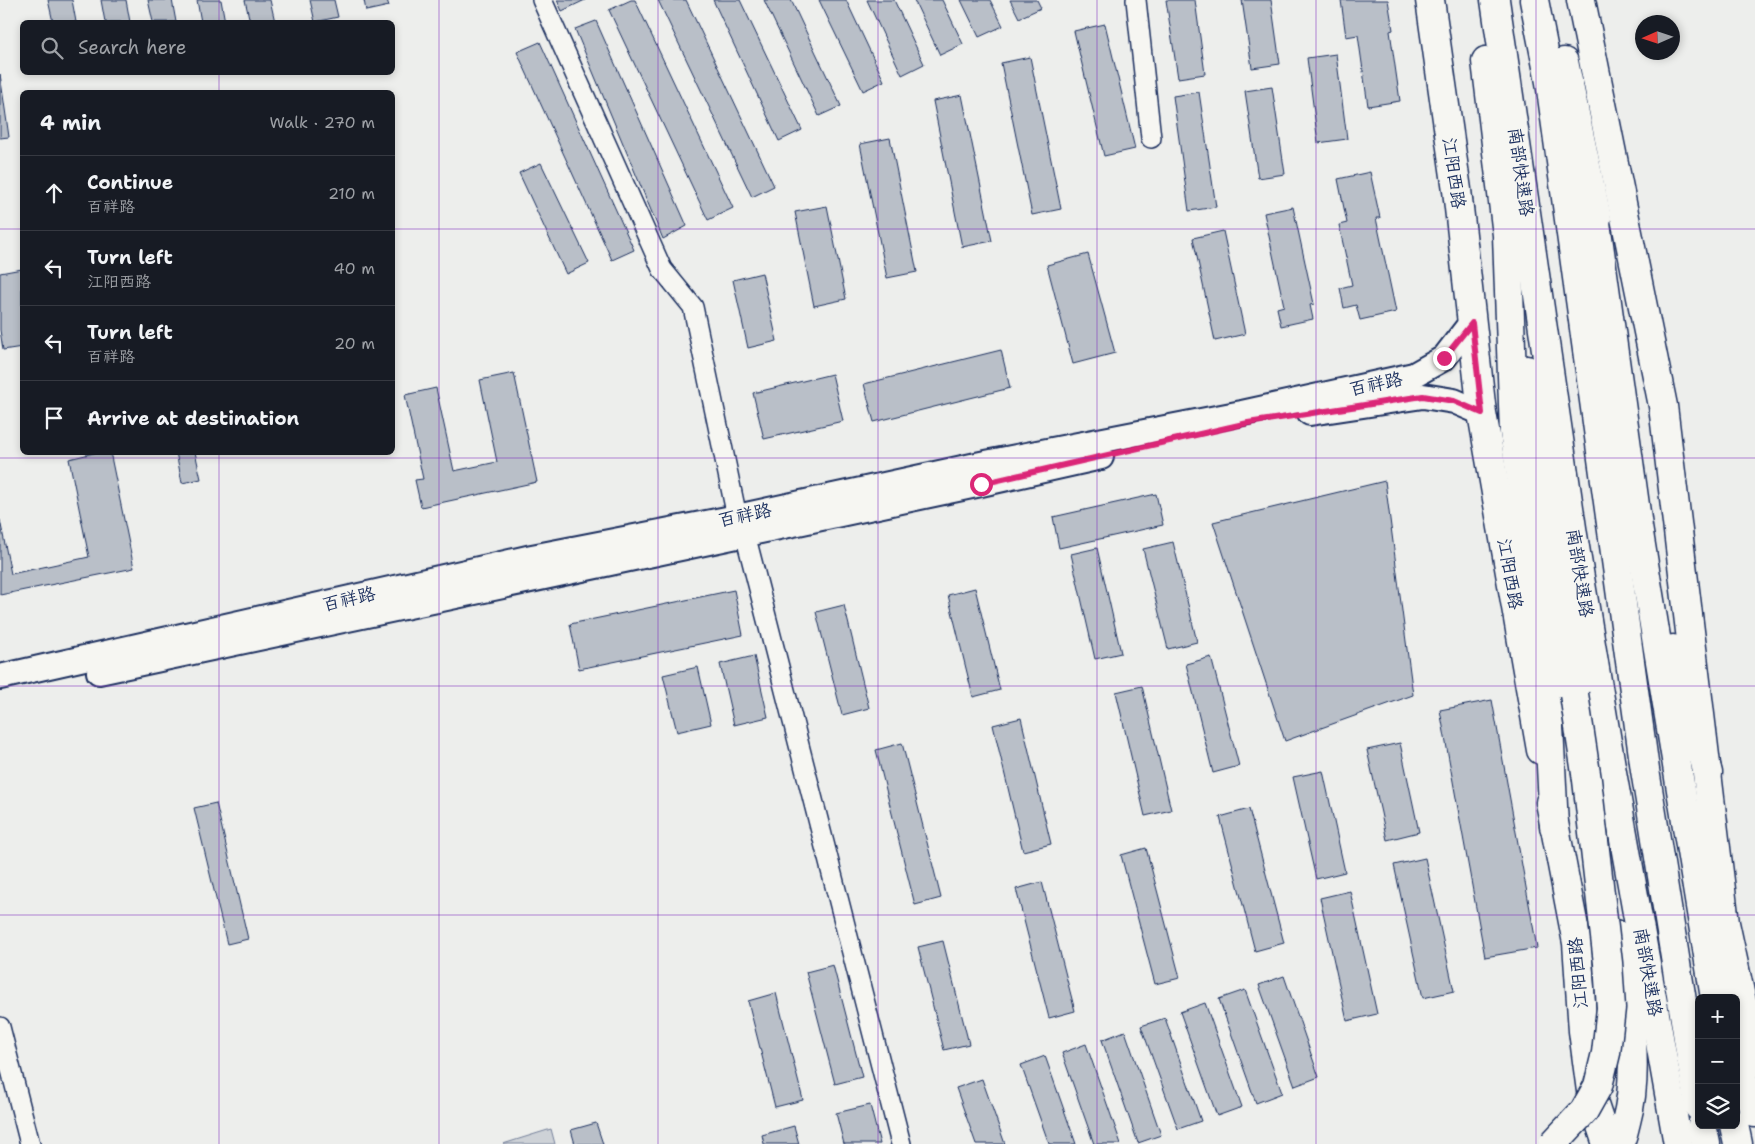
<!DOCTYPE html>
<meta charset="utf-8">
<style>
:root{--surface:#171b24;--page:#20242c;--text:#f1f3f6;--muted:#9ea1a6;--line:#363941}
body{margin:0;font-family:"Shantell Sans","LXGW WenKai TC",sans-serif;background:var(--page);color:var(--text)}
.controls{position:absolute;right:15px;bottom:15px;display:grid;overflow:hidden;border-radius:8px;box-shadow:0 2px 8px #0003}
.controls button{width:45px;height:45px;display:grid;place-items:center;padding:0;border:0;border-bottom:1px solid var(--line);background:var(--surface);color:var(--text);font:25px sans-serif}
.compass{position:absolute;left:1635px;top:15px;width:45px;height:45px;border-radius:50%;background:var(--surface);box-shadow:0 2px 8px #0003;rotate:267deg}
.stop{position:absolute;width:15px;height:15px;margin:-11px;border:4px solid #db2777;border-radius:50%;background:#fff}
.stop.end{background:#db2777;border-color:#fff;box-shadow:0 1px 5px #0008}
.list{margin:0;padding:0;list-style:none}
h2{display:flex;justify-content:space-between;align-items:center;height:65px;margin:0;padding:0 20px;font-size:21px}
h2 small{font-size:16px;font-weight:400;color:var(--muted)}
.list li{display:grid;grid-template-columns:32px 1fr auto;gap:15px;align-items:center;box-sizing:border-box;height:75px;padding:0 20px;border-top:1px solid var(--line)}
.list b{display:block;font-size:19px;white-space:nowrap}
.list p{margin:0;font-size:16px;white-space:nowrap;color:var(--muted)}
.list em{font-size:16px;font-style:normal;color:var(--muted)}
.icon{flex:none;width:28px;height:28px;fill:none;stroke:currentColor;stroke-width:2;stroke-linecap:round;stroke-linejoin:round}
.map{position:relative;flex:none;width:1755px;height:1144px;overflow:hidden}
.search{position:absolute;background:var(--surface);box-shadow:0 2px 8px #0003;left:20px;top:20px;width:375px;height:55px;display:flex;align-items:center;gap:12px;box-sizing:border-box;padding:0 18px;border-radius:8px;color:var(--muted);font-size:19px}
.panel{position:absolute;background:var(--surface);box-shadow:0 2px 8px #0003;left:20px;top:90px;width:375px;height:365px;border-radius:8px}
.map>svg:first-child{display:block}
.green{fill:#ced2d7;stroke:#74809a}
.building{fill:#b9bfc8;stroke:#1b2f5e}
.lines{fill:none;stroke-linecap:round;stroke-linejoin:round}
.minor-casing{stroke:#1b2f5e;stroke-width:22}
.tertiary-casing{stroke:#1b2f5e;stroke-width:28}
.primary-casing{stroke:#1b2f5e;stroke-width:31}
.trunk-casing{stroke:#1b2f5e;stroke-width:31}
.minor{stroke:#f6f6f2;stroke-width:19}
.tertiary{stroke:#f6f6f2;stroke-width:24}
.primary{stroke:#f6f6f2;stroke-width:28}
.trunk{stroke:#f6f6f2;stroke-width:28}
.trunk-bridge-casing{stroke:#1b2f5e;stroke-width:31;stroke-linecap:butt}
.trunk-bridge{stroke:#f6f6f2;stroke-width:28}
.route{stroke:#db2777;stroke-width:6}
.grid{fill:none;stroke:#7b2cbf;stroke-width:1;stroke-opacity:0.55}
.labels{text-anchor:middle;stroke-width:4.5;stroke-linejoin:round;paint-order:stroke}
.street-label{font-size:18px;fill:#1b2f5e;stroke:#f6f6f2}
</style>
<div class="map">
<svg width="1755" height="1144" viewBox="0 0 1755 1144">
<rect width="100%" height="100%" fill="#edeeec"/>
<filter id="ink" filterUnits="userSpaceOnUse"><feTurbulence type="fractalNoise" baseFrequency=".02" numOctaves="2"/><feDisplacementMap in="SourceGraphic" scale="10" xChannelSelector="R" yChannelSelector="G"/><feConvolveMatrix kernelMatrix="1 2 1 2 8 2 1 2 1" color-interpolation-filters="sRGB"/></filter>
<g filter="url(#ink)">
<path class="green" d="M551,1129L555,1144H503Z"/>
<g class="building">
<path d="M48,0H72L76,22H53Z"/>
<path d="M101,0H126L130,22H105Z"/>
<path d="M148,0H172L176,22H153Z"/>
<path d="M197,0H221L225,22H201Z"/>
<path d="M245,0H270L275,22H250Z"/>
<path d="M310,0H334L338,17L315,22Z"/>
<path d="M364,0H387L389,6L366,11Z"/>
<path d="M557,0H585L562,11Z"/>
<path d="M631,0H635L733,208L708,220L609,10Z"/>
<path d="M658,0H686L774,186L752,197Z"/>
<path d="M713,0H740L802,130L779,141Z"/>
<path d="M764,0H791L841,106L819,116Z"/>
<path d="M819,0H846L884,81L863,91Z"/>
<path d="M867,0H894L924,64L902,75Z"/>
<path d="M914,0H942L963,44L940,55Z"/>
<path d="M961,0H990L1003,26L979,37Z"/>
<path d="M1010,0H1037L1041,8L1019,18Z"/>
<path d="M1166,0H1195L1205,74L1178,78Z"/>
<path d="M1242,0H1271L1280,64L1252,68Z"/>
<path d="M1341,0H1388L1393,30L1390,31L1400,101L1368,106L1358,35L1346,37Z"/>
<path d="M596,21L687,226L663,239L575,29Z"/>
<path d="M1105,24L1135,149L1104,156L1074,31Z"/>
<path d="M540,42L634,250L612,260L517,52Z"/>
<path d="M1336,54L1347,139L1318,143L1307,58Z"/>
<path d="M1030,57L1061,209L1032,215L1001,63Z"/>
<path d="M0,74L9,137L0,138Z"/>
<path d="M1272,87L1285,174L1258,178L1245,91Z"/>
<path d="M1199,92L1216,207L1189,211L1173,96Z"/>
<path d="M962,95L992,241L962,247L933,101Z"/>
<path d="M890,138L917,272L887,278L860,144Z"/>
<path d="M541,163L589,263L566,274L519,173Z"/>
<path d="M1370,172L1380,218H1376L1396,312L1360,320L1356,305L1344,308L1340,288L1352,285L1339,225L1347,223L1338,179Z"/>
<path d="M827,206L846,299L814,306L795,212Z"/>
<path d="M1293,207L1314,304L1310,305L1313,319L1281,326L1277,308L1284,306L1264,213Z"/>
<path d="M1223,231L1245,334L1215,341L1193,238Z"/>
<path d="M1088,254L1115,353L1073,364L1047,265Z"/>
<path d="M22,269V347L3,350L0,330V273Z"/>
<path d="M762,273L777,341L748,348L733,280Z"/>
<path d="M1001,350L1010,388L874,422L864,384Z"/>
<path d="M514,373L537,482L421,507L415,480L423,479L405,395L436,388L454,471L497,462L480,380Z"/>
<path d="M832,374L843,421L764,439L753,393Z"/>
<path d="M98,452H110L134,568L0,595V520L11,574L89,557L69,459Z"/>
<path d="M176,452H195L201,479L182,483Z"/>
<path d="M1385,481L1413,695L1285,741L1213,522Z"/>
<path d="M1156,494L1163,525L1059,548L1053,517Z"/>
<path d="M1173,542L1197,642L1168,649L1143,549Z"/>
<path d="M1097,548L1121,653L1095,659L1071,554Z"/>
<path d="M975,588L1000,690L973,697L948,595Z"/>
<path d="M734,590L743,635L579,669L570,624Z"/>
<path d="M844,605L869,708L842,715L816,612Z"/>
<path d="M754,656L768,717L734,725L720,664Z"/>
<path d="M1211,657L1239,766L1213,773L1186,664Z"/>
<path d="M698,667L711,724L677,732L663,675Z"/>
<path d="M1142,686L1171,810L1145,816L1116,692Z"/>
<path d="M1492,700L1537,948L1485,957L1440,710Z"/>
<path d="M1021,718L1051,844L1023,851L993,725Z"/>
<path d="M902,743L941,898L915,905L876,750Z"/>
<path d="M1400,743L1419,832L1387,840L1367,750Z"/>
<path d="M1323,771L1345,872L1316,879L1293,777Z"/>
<path d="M216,803L248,939L227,944L194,808Z"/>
<path d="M1249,809L1284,943L1255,951L1220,817Z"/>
<path d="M1146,848L1180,978L1155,984L1121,855Z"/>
<path d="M1425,858L1454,991L1423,998L1394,865Z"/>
<path d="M1042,882L1075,1011L1049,1018L1016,889Z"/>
<path d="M1350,891L1377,1014L1347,1021L1320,898Z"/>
<path d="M943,941L969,1044L944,1050L918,947Z"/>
<path d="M833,965L862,1077L835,1084L806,972Z"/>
<path d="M1284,976L1319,1077L1295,1086L1259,985Z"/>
<path d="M1245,990L1282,1093L1256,1103L1219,999Z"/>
<path d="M776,993L803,1100L775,1107L748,1001Z"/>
<path d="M1205,1003L1242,1107L1217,1116L1180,1012Z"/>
<path d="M1165,1018L1201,1121L1178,1129L1141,1026Z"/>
<path d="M1125,1031L1161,1135L1138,1143L1102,1040Z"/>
<path d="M1086,1044L1121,1144H1094L1062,1053Z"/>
<path d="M1045,1056L1076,1144H1049L1021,1065Z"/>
<path d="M982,1079L1005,1144H976L956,1088Z"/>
<path d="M870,1105L880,1144H844L836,1113Z"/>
<path d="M596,1123L603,1144H575L571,1130Z"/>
<path d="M794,1126L799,1144H764L762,1135Z"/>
</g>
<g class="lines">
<defs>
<g id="minor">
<path d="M542,0L662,269L693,307L737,517L745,534L901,1144"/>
<path d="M1136,0L1151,138"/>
<path d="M0,1027L30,1144"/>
</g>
<g id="tertiary">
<path d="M1310,413L1423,396L1454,401L1482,413"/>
<path d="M99,672L981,484L1101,457"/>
<path d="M0,677L532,557L737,517L981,464L1242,413L1414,375L1444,358L1471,323"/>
</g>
<g id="primary">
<path d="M1430,0L1457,190L1482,413L1541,750"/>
<path d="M1581,0L1663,406L1725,923L1755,1062"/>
<path d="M1550,802L1577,943L1583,1031L1592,1099L1607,1144"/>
</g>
<g id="trunk">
<path d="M1495,0L1573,535L1612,772L1678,1144"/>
<path d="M1534,0L1550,82L1645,770L1699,1107"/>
<path d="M1486,61L1507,235L1514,432L1544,626L1554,826"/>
<path d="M1564,62L1597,218"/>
<path d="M1593,201L1638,527L1715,998"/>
<path d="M1527,370L1574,694"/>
<path d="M1673,649L1708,773"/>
<path d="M1616,934C1626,993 1642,1064 1626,1122C1624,1129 1623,1137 1619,1144"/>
<path d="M1736,1060L1755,1113"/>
<path d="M1702,1125L1706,1144"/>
<path d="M1734,1125L1738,1144"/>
</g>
</defs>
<use href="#minor" class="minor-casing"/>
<use href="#tertiary" class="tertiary-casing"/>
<use href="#primary" class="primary-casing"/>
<use href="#trunk" class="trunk-casing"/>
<use href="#minor" class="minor"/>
<use href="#tertiary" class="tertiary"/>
<use href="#primary" class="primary"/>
<use href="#trunk" class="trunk"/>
<defs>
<path id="trunk-bridge" d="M1553,1144L1584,1111L1598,1086L1606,1053L1611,1008L1608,963L1587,780L1574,694"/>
</defs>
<use href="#trunk-bridge" class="trunk-bridge-casing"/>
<use href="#trunk-bridge" class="trunk-bridge"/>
</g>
</g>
<g class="lines" filter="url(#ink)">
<path class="route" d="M981,484L1248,423L1423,396L1454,401L1482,413L1472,323L1444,358"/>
</g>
<path class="grid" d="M219,0V22M439,0V1144M658,0V1144M878,0V1144M1097,0V1144M1316,0V1144M1536,0V1144M219,72V92M0,229H22M392,229H1755M219,452V1144M0,458H1755M0,686H1755M0,915H1755"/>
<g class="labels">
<g class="street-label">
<text transform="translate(1521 172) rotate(82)" y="6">南部快速路</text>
<text transform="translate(1454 173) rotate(82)" y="6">江阳西路</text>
<text transform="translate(1376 384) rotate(-12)" y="6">百祥路</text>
<text transform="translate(745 515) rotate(-12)" y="6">百祥路</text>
<text transform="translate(1580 573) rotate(81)" y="6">南部快速路</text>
<text transform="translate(1510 574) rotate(80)" y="6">江阳西路</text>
<text transform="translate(349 599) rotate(-13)" y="6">百祥路</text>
<text transform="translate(1648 972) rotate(80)" y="6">南部快速路</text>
<text transform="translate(1578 973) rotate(-95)" y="6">江阳西路</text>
</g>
</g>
</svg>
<div class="controls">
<button>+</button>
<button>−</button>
<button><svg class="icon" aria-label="layers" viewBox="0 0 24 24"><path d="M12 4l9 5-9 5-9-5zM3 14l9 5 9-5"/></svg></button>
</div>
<svg class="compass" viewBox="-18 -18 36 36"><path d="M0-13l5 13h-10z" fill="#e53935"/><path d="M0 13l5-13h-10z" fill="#9ea1a6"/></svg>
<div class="stop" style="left:981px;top:484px"></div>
<div class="stop end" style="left:1444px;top:358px"></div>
<div class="search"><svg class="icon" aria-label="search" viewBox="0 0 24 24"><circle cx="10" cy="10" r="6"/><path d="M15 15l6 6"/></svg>Search here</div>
<section class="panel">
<h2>4 min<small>Walk · 270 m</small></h2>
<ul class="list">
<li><svg class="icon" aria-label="ahead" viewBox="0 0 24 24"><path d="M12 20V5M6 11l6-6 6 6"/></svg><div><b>Continue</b><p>百祥路</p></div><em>210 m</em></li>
<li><svg class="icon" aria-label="left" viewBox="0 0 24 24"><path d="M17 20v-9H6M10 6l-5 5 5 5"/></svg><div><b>Turn left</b><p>江阳西路</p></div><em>40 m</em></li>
<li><svg class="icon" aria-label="left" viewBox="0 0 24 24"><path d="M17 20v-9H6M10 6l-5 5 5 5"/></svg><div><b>Turn left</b><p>百祥路</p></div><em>20 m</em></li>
<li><svg class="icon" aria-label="arrive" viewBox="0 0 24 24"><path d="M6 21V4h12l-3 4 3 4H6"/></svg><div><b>Arrive at destination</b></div></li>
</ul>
</section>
</div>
